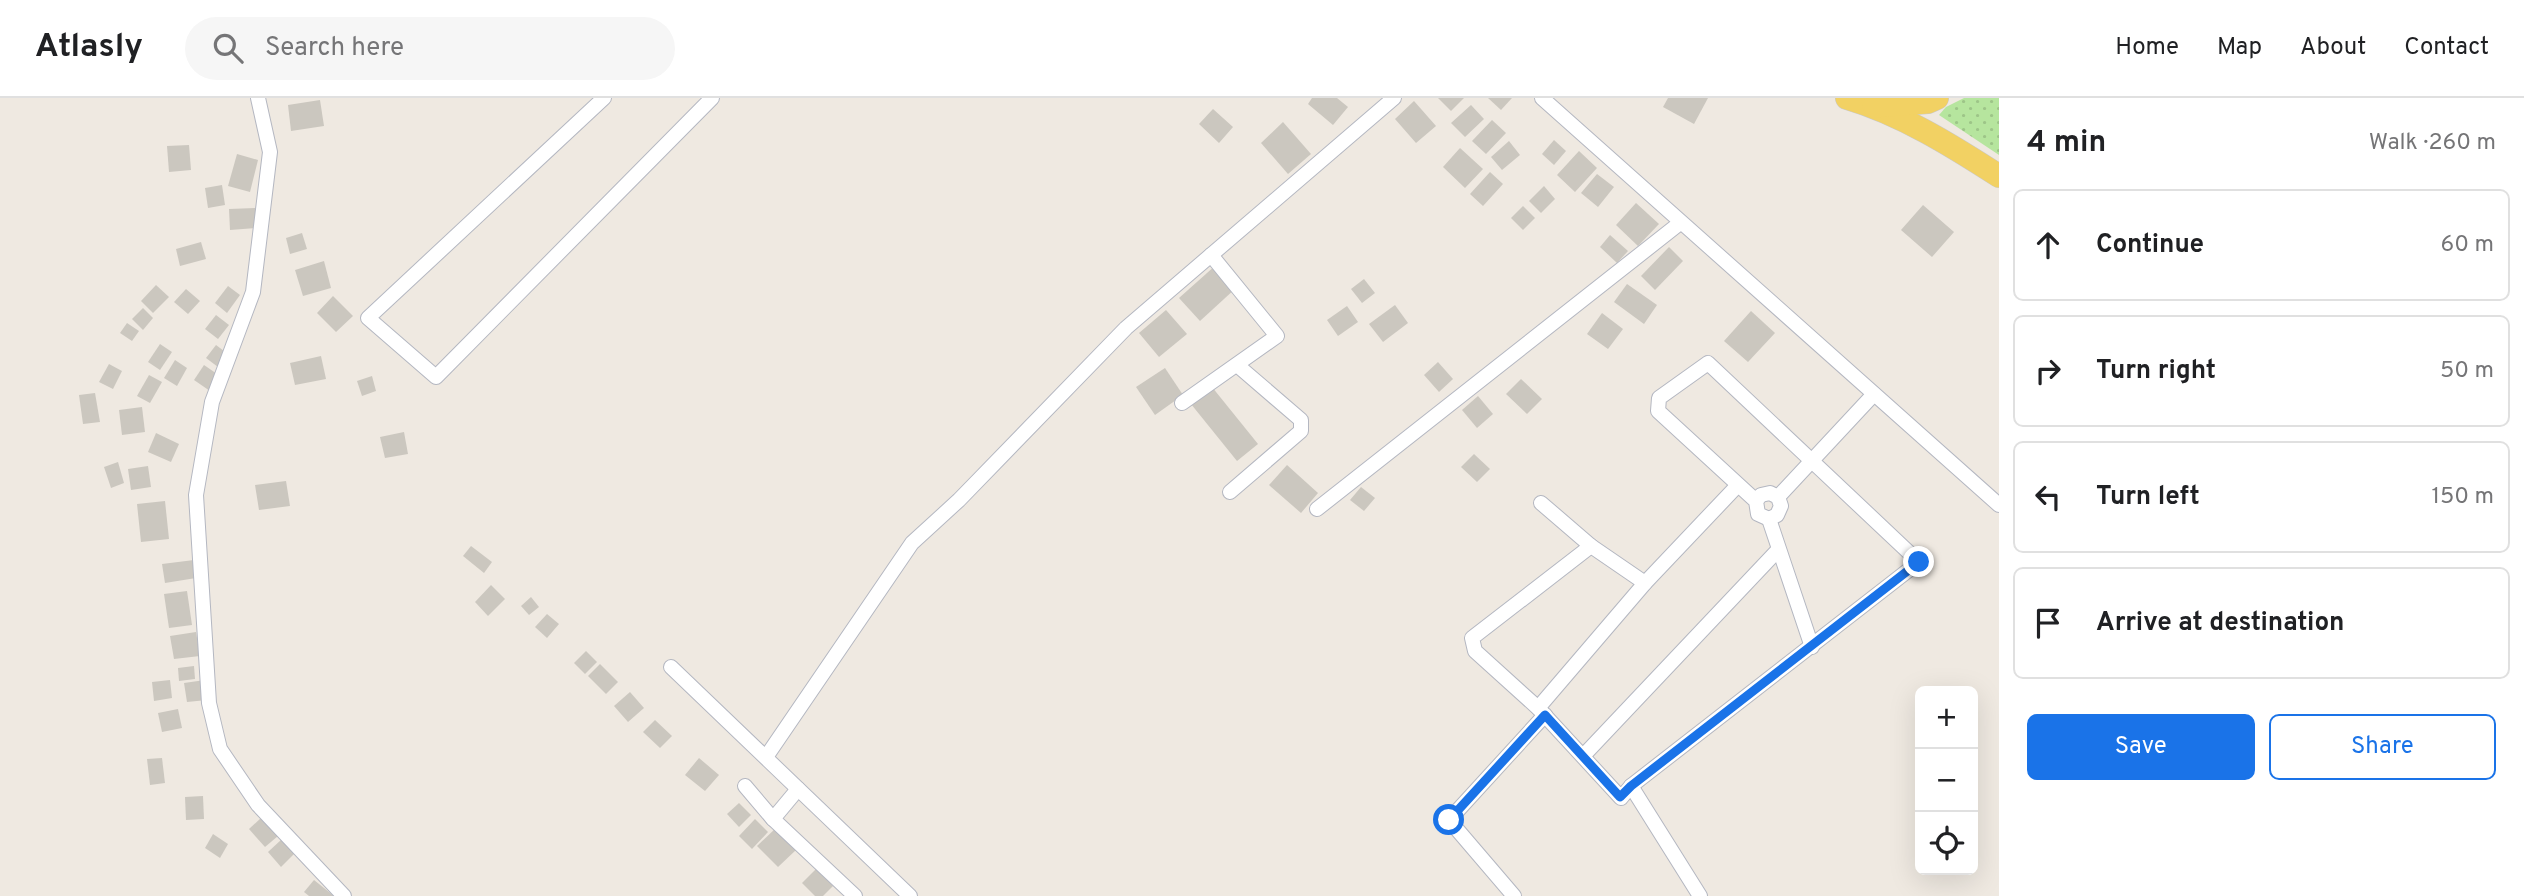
<!DOCTYPE html>
<meta charset="utf-8">
<style>
:root{--surface:#fff;--page:#f6f6f6;--text:#202124;--muted:#757577;--line:#e0e0e0;--accent:#1a73e8}
body{margin:0;font-family:Overpass,sans-serif;background:var(--page);color:var(--text)}
.controls{position:absolute;right:21px;bottom:21px;display:grid;overflow:hidden;border-radius:10px;box-shadow:0 7px 28px #0002}
.controls button{width:63px;height:63px;display:grid;place-items:center;padding:0;border:0;border-bottom:2px solid var(--line);background:var(--surface);color:var(--text);font:35px sans-serif}
.stop{position:absolute;width:21px;height:21px;margin:-16px;border:5px solid #1a73e8;border-radius:50%;background:#fff}
.stop.end{background:#1a73e8;border-color:#fff;box-shadow:0 2px 7px #0008}
.list{margin:0;padding:0;list-style:none}
h2{display:flex;justify-content:space-between;align-items:center;height:91px;margin:0;padding:0 28px;font-size:30px}
h2 small{font-size:23px;font-weight:400;color:var(--muted)}
.list li{display:grid;grid-template-columns:46px 1fr auto;gap:21px;align-items:center;box-sizing:border-box;height:112px;margin:0 14px 14px;padding:0 14px;border:2px solid var(--line);border-radius:10px}
.list b{display:block;font-size:26px;white-space:nowrap}
.list em{font-size:23px;font-style:normal;color:var(--muted)}
.actions{display:flex;gap:14px;padding:21px 28px}
.actions a{flex:1;padding:16px 0;border:2px solid var(--accent);border-radius:10px;text-align:center;font-size:24px;color:var(--accent)}
.actions .main{background:var(--accent);color:#fff}
.icon{flex:none;width:38px;height:38px;fill:none;stroke:currentColor;stroke-width:2;stroke-linecap:round;stroke-linejoin:round}
.map{position:relative;flex:none;width:1999px;height:798px;overflow:hidden}
header{display:flex;align-items:center;gap:42px;box-sizing:border-box;height:98px;padding:0 35px;background:var(--surface);border-bottom:2px solid var(--line)}
header strong{font-size:33px}
nav{display:flex;gap:38px;margin-inline-start:auto;font-size:24px}
.search{width:490px;height:63px;background:var(--page);display:flex;align-items:center;gap:18px;box-sizing:border-box;padding:0 24px;border-radius:38px;color:var(--muted);font-size:26px}
main{display:flex}
aside{flex:1;background:var(--surface)}
.map>svg:first-child{display:block}
.grass{fill:url(#grass-dots)}
.building{fill:#cbc7bf}
.lines{fill:none;stroke-linecap:round;stroke-linejoin:round}
.minor-casing{stroke:#b4b7c1;stroke-width:16}
.primary-casing{stroke:#c9c9c9;stroke-width:24}
.minor{stroke:#fff;stroke-width:14}
.primary{stroke:#f2d163;stroke-width:23}
.route{stroke:#1a73e8;stroke-width:9}
</style>
<header>
<strong>Atlasly</strong>
<div class="search"><svg class="icon" aria-label="search" viewBox="0 0 24 24"><circle cx="10" cy="10" r="6"/><path d="M15 15l6 6"/></svg>Search here</div>
<nav><a>Home</a><a>Map</a><a>About</a><a>Contact</a></nav>
</header>
<main>
<div class="map">
<svg width="1999" height="798" viewBox="0 0 1999 798">
<defs>
<pattern id="grass-dots" width="8" height="8" patternUnits="userSpaceOnUse" patternTransform="scale(1.75)"><rect width="8" height="8" fill="#b6e59e"/><path d="M2 2h.1M6 6h.1" fill="none" stroke="#9dc588" stroke-width="1.8" stroke-linecap="round"/></pattern>
</defs>
<rect width="100%" height="100%" fill="#efe9e1"/>
<path class="grass" d="M1964,0H1999V57L1939,17L1946,9Z"/>
<g class="building">
<path d="M1312,0H1337L1348,9L1333,27L1308,6Z"/>
<path d="M1438,0H1464L1451,13Z"/>
<path d="M1488,0H1512L1501,12Z"/>
<path d="M1668,0H1708L1694,26L1663,9Z"/>
<path d="M320,2L324,28L291,33L288,7Z"/>
<path d="M1414,3L1436,28L1416,45L1395,21Z"/>
<path d="M1471,7L1484,21L1465,39L1451,25Z"/>
<path d="M1213,11L1233,29L1219,45L1199,26Z"/>
<path d="M1492,22L1506,35L1486,56L1472,43Z"/>
<path d="M1283,24L1311,56L1288,76L1261,45Z"/>
<path d="M1554,42L1566,53L1554,67L1542,56Z"/>
<path d="M1509,43L1520,57L1502,72L1491,59Z"/>
<path d="M189,47L191,72L169,74L167,48Z"/>
<path d="M1460,50L1483,71L1465,90L1443,69Z"/>
<path d="M1579,53L1597,70L1575,94L1557,77Z"/>
<path d="M237,56L258,62L250,94L228,88Z"/>
<path d="M1490,74L1503,86L1483,108L1470,96Z"/>
<path d="M1597,76L1614,89L1598,109L1581,95Z"/>
<path d="M222,87L225,107L208,110L205,90Z"/>
<path d="M1544,88L1555,101L1541,115L1529,103Z"/>
<path d="M1636,105L1659,126L1638,148L1616,127Z"/>
<path d="M1923,107L1954,134L1932,159L1901,132Z"/>
<path d="M1523,108L1535,120L1523,132L1511,120Z"/>
<path d="M255,110L256,130L230,132L229,111Z"/>
<path d="M302,135L307,151L290,156L286,140Z"/>
<path d="M1610,137L1628,153L1617,165L1600,149Z"/>
<path d="M201,144L206,161L180,168L176,151Z"/>
<path d="M1669,149L1683,163L1655,192L1641,178Z"/>
<path d="M324,163L331,190L303,198L295,172Z"/>
<path d="M1216,167L1236,190L1200,223L1179,200Z"/>
<path d="M1364,181L1375,195L1362,205L1351,191Z"/>
<path d="M1627,186L1657,207L1644,226L1614,204Z"/>
<path d="M156,187L169,199L153,215L141,203Z"/>
<path d="M228,188L240,197L227,215L215,205Z"/>
<path d="M186,191L200,203L188,216L174,204Z"/>
<path d="M333,198L353,218L336,234L317,215Z"/>
<path d="M1395,207L1408,225L1383,244L1369,226Z"/>
<path d="M1347,208L1358,224L1338,238L1327,222Z"/>
<path d="M143,210L153,220L143,232L132,221Z"/>
<path d="M1166,212L1187,236L1159,259L1139,235Z"/>
<path d="M1751,213L1775,235L1748,264L1724,243Z"/>
<path d="M1602,215L1623,231L1608,251L1587,236Z"/>
<path d="M216,217L229,227L218,241L205,231Z"/>
<path d="M127,225L139,233L132,243L120,235Z"/>
<path d="M160,246L172,254L160,272L148,264Z"/>
<path d="M216,247L228,256L218,269L206,260Z"/>
<path d="M321,258L326,281L295,287L290,265Z"/>
<path d="M175,262L187,270L177,288L164,280Z"/>
<path d="M1438,264L1453,281L1439,294L1424,277Z"/>
<path d="M109,266L122,273L113,291L99,284Z"/>
<path d="M204,267L220,278L210,293L194,282Z"/>
<path d="M1165,270L1183,297L1155,317L1136,289Z"/>
<path d="M149,277L162,284L150,305L137,298Z"/>
<path d="M372,278L376,293L362,298L357,283Z"/>
<path d="M1521,281L1542,301L1527,316L1506,296Z"/>
<path d="M1212,289L1258,346L1237,363L1191,306Z"/>
<path d="M95,295L100,324L83,326L79,297Z"/>
<path d="M1478,298L1493,316L1477,330L1462,312Z"/>
<path d="M142,309L145,334L122,337L119,312Z"/>
<path d="M404,334L408,356L385,360L380,339Z"/>
<path d="M156,335L179,346L171,364L148,354Z"/>
<path d="M1474,356L1490,371L1477,384L1461,369Z"/>
<path d="M118,364L124,385L111,390L104,369Z"/>
<path d="M1287,367L1318,395L1301,415L1269,387Z"/>
<path d="M148,368L151,389L131,392L128,371Z"/>
<path d="M286,383L290,408L259,412L255,387Z"/>
<path d="M1361,389L1375,400L1364,413L1350,402Z"/>
<path d="M165,403L169,441L141,444L137,406Z"/>
<path d="M471,448L492,464L484,475L463,458Z"/>
<path d="M194,462L196,480L165,485L162,466Z"/>
<path d="M491,487L505,501L488,518L475,504Z"/>
<path d="M187,493L192,527L169,530L164,496Z"/>
<path d="M531,499L539,509L529,517L521,508Z"/>
<path d="M547,516L559,526L547,540L535,529Z"/>
<path d="M196,534L200,558L174,561L170,538Z"/>
<path d="M586,553L597,564L585,576L574,565Z"/>
<path d="M600,566L618,584L606,596L588,578Z"/>
<path d="M194,568L195,581L179,583L178,570Z"/>
<path d="M170,582L172,600L154,603L152,584Z"/>
<path d="M205,582L207,602L187,604L184,585Z"/>
<path d="M630,594L644,610L628,624L614,608Z"/>
<path d="M178,611L182,630L162,634L158,615Z"/>
<path d="M655,622L672,638L660,650L643,634Z"/>
<path d="M162,660L165,685L150,687L147,661Z"/>
<path d="M699,660L719,677L705,693L685,677Z"/>
<path d="M203,698L204,721L186,722L185,699Z"/>
<path d="M739,705L751,717L739,729L727,716Z"/>
<path d="M262,719L278,738L265,749L249,731Z"/>
<path d="M755,721L768,734L752,751L739,738Z"/>
<path d="M776,730L796,752L778,769L757,748Z"/>
<path d="M213,736L228,746L220,760L205,750Z"/>
<path d="M282,741L295,755L281,769L268,754Z"/>
<path d="M816,771L833,788L823,798H815L802,785Z"/>
<path d="M314,782L334,798H309L304,794Z"/>
</g>
<g class="lines">
<defs>
<g id="minor">
<path d="M258,0L270,54L253,194L212,304L196,397L209,605L220,651L258,707L344,798"/>
<path d="M604,0L368,220L436,279L712,0"/>
<path d="M1542,0L1999,407"/>
<path d="M1182,305L1277,238L1211,157"/>
<path d="M1230,394L1301,333V322L1237,267"/>
<path d="M1778,399L1874,296"/>
<path d="M1541,405L1591,448L1645,485"/>
<path d="M1317,411L1680,125"/>
<path d="M1769,421L1812,549"/>
<path d="M1591,448L1472,540L1475,553L1538,610L1621,700L1631,688L1919,464L1708,265L1659,300L1658,313L1756,403L1758,416L1769,421L1777,417L1781,408L1778,399L1770,395L1761,397L1756,403"/>
<path d="M671,569L910,798"/>
<path d="M1538,610L1645,485L1738,387"/>
<path d="M1584,657L1777,453"/>
<path d="M766,659L912,445L959,402L1126,230L1394,0"/>
<path d="M745,688L773,721L855,798"/>
<path d="M1631,688L1700,798"/>
<path d="M773,721L798,691"/>
<path d="M1514,798L1449,722L1545,617"/>
</g>
<g id="primary">
<path d="M1847,0C1901,16 1951,47 1999,78"/>
<path d="M1874,8L1928,4L1937,0"/>
</g>
</defs>
<use href="#minor" class="minor-casing"/>
<use href="#primary" class="primary-casing"/>
<use href="#minor" class="minor"/>
<use href="#primary" class="primary"/>
</g>
<g class="lines">
<path class="route" d="M1449,722L1545,617L1620,699L1631,688L1919,464"/>
</g>
</svg>
<div class="controls">
<button>+</button>
<button>−</button>
<button><svg class="icon" aria-label="locate" viewBox="0 0 24 24"><circle cx="12" cy="12" r="6"/><path d="M12 2v4M12 18v4M2 12h4M18 12h4"/></svg></button>
</div>
<div class="stop" style="left:1449px;top:722px"></div>
<div class="stop end" style="left:1919px;top:464px"></div>
</div>
<aside>
<h2>4 min<small>Walk · 260 m</small></h2>
<ul class="list">
<li><svg class="icon" aria-label="ahead" viewBox="0 0 24 24"><path d="M12 20V5M6 11l6-6 6 6"/></svg><div><b>Continue</b></div><em>60 m</em></li>
<li><svg class="icon" aria-label="right" viewBox="0 0 24 24"><path d="M7 20v-9h11M14 6l5 5-5 5"/></svg><div><b>Turn right</b></div><em>50 m</em></li>
<li><svg class="icon" aria-label="left" viewBox="0 0 24 24"><path d="M17 20v-9H6M10 6l-5 5 5 5"/></svg><div><b>Turn left</b></div><em>150 m</em></li>
<li><svg class="icon" aria-label="arrive" viewBox="0 0 24 24"><path d="M6 21V4h12l-3 4 3 4H6"/></svg><div><b>Arrive at destination</b></div></li>
</ul>
<div class="actions"><a class="main">Save</a><a>Share</a></div>
</aside>
</main>
